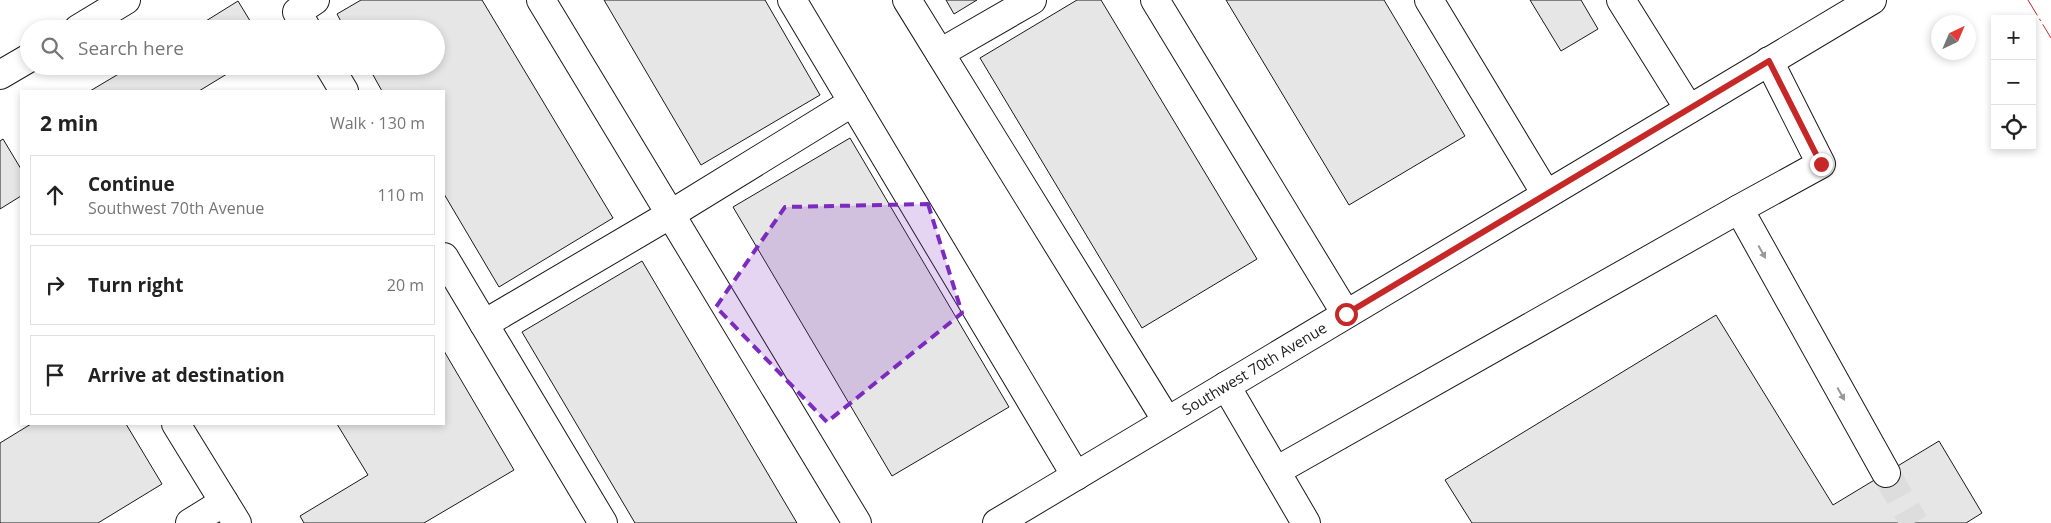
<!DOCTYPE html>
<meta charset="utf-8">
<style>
:root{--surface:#fff;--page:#f2f2f2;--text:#222;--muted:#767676;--line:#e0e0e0}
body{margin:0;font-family:"Open Sans",sans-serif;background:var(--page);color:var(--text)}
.controls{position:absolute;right:15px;top:15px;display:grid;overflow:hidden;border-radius:0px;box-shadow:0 2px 8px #0003}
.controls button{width:45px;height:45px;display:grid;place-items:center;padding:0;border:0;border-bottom:1px solid var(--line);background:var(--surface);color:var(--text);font:25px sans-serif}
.compass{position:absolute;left:1931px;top:15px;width:45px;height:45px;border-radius:50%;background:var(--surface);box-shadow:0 2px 8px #0003;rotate:44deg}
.stop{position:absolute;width:15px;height:15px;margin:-11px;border:4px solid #c62828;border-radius:50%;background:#fff}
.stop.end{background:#c62828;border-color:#fff;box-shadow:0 1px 5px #0008}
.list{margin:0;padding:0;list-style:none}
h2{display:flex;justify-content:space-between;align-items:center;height:65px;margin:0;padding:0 20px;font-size:21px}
h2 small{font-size:16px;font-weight:400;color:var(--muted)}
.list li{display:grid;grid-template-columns:32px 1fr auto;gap:15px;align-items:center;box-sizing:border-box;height:80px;margin:0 10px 10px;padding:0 10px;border:1px solid var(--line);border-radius:0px}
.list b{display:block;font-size:19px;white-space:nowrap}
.list p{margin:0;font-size:16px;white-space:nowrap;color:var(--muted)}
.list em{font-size:16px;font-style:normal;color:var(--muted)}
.icon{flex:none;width:28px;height:28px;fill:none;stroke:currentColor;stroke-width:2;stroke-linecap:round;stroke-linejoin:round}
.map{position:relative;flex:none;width:2051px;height:523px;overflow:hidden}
.search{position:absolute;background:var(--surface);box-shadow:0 2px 8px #0003;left:20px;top:20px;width:425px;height:55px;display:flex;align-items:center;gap:12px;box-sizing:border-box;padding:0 18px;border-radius:28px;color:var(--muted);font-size:19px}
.panel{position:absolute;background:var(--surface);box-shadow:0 2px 8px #0003;left:20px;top:90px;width:425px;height:335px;border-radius:0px}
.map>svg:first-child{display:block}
.building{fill:#e6e6e6;stroke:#1a1a1a}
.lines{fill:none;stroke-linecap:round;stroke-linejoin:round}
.minor-tunnel{stroke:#ddd;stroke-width:28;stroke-dasharray:28 14;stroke-linecap:butt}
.minor-casing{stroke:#1a1a1a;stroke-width:30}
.minor{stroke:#fff;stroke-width:28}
.power{stroke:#c62828;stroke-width:1;stroke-dasharray:18 4 2.5 4;stroke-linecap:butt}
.oneway{fill:#989898}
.route{stroke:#c62828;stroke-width:6}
.marked{fill:#7b2cbf;fill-opacity:0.2;stroke:#7b2cbf;stroke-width:4;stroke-dasharray:10 6;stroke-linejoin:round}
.labels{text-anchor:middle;stroke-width:4;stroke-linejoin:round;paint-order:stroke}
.street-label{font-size:15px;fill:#1a1a1a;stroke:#fff}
</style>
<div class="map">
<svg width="2051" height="523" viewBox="0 0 2051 523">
<rect width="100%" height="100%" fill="#fff"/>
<g class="building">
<path d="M361,0H482L613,218L499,287L444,194V91H382L368,66H436V29H345L337,14Z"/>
<path d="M604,0H765L820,95L701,165Z"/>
<path d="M946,0H977L954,14Z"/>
<path d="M1077,0H1101L1257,259L1142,328L980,58Z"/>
<path d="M1226,0H1384L1465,136L1349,205Z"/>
<path d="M1530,0H1581L1598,29L1561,51Z"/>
<path d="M238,1L255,29H193Z"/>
<path d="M132,66H240L199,91H90Z"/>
<path d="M850,138L1009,407L892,476L733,207Z"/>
<path d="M3,139L21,169V196L0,209V141Z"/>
<path d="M642,261L797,523H635L522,332Z"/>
<path d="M1716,315L1833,505L1939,441L1982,513L1966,523H1472L1445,480Z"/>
<path d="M444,351L514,470L424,523H304L300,516L368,475L337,424H444Z"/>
<path d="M31,424H126L162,484L98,523H0V443Z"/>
</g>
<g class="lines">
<path class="minor-tunnel" d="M1886,473L1914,523"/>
<defs>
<g id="minor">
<path d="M541,0L857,523"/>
<path d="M792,0L1076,476"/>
<path d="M907,0L1167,421"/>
<path d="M1155,0L1346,314"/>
<path d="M1429,0L1546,194"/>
<path d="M1621,0L1689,109"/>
<path d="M78,29L126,0"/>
<path d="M307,29L297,12L315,0"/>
<path d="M940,53L1032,0"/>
<path d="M329,66L344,91"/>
<path d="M0,75L29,58"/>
<path d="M1739,209L1886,473"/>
<path d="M444,257L603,523"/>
<path d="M484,324L671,214L853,102"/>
<path d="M1226,386L1306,523"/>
<path d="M176,424L237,523"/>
<path d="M1276,471L1739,209L1821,164L1769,61"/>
<path d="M190,523L224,502"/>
<path id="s1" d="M997,523L1872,0"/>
</g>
</defs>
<use href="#minor" class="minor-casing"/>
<use href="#minor" class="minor"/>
<path class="power" d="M2028,0L2051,38"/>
</g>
<defs><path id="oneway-solid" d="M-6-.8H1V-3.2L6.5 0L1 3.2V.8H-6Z" transform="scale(1.25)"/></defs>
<g class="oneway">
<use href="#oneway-solid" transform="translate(1762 252) rotate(61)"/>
<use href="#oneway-solid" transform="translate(1841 394) rotate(61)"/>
</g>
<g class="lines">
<path class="route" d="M1346,314L1769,61L1821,164"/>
</g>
<path class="marked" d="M928,204L962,313L827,422L716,307L785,207Z"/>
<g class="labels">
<g class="street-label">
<text dy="5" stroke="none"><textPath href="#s1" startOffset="300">Southwest 70th Avenue</textPath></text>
</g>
</g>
</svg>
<div class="controls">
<button>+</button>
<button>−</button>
<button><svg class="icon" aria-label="locate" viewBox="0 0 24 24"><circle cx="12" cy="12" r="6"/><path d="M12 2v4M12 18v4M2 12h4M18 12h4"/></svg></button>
</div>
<svg class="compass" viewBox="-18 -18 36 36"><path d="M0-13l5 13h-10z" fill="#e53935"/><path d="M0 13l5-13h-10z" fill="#767676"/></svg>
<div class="stop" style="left:1346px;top:314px"></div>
<div class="stop end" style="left:1821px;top:164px"></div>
<div class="search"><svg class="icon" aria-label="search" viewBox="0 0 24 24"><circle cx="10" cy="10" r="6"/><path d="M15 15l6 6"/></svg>Search here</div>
<section class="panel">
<h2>2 min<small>Walk · 130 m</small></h2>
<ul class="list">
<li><svg class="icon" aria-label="ahead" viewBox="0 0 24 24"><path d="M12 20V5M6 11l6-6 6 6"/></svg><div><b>Continue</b><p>Southwest 70th Avenue</p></div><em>110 m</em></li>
<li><svg class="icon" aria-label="right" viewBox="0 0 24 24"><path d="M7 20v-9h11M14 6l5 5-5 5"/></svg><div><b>Turn right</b></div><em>20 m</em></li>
<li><svg class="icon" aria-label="arrive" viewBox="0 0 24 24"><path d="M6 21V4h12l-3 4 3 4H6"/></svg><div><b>Arrive at destination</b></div></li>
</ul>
</section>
</div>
